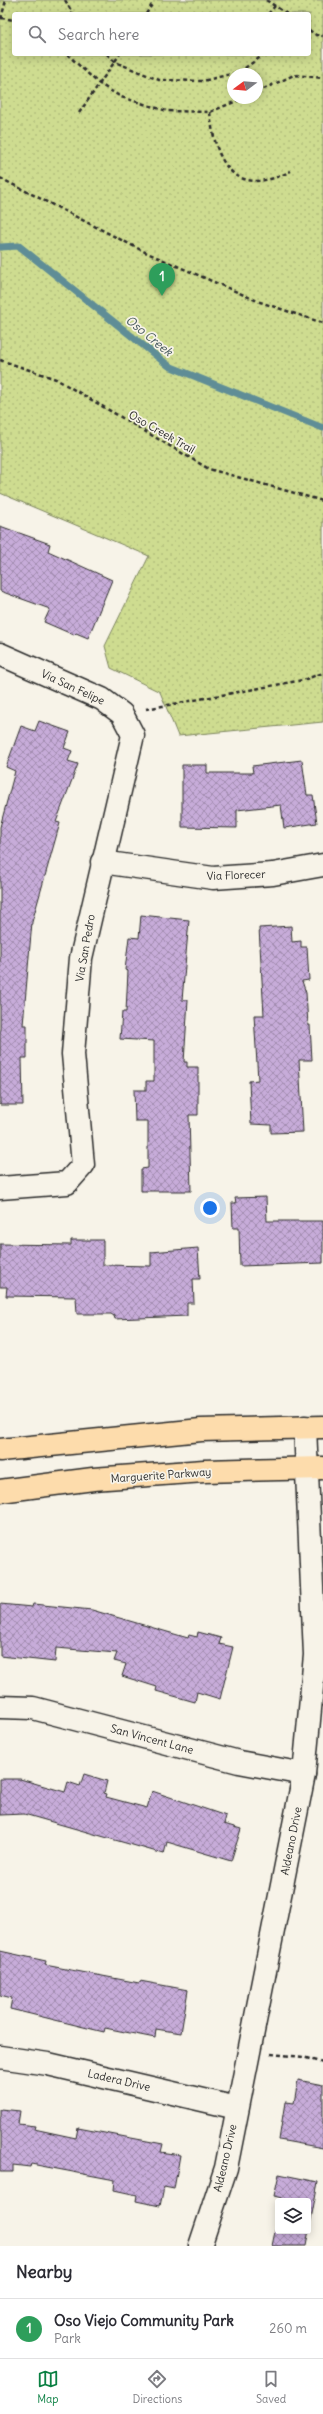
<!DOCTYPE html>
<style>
:root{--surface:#fff;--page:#f2f2f3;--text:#2b2b33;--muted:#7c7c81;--line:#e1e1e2;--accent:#0b8043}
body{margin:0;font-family:Delius,sans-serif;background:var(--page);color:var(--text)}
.controls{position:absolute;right:12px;bottom:12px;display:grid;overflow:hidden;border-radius:4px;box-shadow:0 2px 10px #0003}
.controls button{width:36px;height:36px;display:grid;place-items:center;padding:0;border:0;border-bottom:1px solid var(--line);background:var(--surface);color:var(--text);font:20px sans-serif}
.compass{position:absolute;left:227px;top:68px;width:36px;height:36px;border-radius:50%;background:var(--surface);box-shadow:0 2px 10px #0003;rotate:254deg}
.you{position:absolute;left:210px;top:1208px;width:14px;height:14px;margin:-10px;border:3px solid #fff;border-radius:50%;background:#1a73e8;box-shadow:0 0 0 6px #1a73e833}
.badge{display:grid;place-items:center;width:26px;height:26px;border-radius:50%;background:var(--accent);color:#fff;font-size:13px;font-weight:700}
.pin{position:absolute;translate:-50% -33px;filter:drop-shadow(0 1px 2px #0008)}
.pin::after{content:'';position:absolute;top:21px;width:14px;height:12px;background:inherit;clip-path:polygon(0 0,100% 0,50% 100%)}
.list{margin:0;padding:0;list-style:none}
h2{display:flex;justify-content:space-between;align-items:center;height:52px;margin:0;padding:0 16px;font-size:17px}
h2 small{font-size:13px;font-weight:400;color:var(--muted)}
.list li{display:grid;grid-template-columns:26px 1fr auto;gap:12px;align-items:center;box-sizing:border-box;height:60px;padding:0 16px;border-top:1px solid var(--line)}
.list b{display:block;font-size:15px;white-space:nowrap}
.list p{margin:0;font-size:13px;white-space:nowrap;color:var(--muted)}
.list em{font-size:13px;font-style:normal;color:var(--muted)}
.icon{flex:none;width:22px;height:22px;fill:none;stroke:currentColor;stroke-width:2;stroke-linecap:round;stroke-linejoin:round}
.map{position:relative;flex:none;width:323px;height:2246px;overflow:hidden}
.search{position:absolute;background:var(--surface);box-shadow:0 2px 10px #0003;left:12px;right:12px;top:12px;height:44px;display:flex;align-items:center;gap:10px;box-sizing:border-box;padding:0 14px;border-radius:4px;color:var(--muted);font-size:15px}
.sheet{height:112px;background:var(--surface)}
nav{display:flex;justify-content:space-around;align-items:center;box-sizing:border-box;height:56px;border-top:1px solid var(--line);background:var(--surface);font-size:11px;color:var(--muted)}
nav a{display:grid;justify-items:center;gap:2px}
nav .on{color:var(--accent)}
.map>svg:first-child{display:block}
.grass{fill:url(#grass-dots);stroke:#7c845e;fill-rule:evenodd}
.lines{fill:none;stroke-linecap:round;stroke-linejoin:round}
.stream{stroke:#5e8d96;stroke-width:7}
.building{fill:url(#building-cross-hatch);stroke:#2b2b2b}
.minor-casing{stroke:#2b2b2b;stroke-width:25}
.major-casing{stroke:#2b2b2b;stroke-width:25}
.path{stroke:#2b2b2b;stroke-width:2.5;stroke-dasharray:4 3;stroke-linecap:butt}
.minor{stroke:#f7f3e8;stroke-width:22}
.major{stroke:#fddcac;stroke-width:22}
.labels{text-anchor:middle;stroke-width:3.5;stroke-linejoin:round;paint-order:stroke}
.street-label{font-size:11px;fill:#2b2b2b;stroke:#f7f3e8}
.water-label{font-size:12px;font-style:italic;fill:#405458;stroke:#f7f3e8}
</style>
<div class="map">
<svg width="323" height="2246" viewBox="0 0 323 2246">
<defs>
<pattern id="grass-dots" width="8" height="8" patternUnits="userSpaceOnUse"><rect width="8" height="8" fill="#cedc90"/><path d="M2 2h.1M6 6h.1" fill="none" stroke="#b1bd7c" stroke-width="1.8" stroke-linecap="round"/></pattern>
<pattern id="building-cross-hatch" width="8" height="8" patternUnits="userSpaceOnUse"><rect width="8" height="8" fill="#c7acd9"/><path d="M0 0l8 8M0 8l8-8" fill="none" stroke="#a28cb0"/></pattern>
</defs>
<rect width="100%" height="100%" fill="#f7f3e8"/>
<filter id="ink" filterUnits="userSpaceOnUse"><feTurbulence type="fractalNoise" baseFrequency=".025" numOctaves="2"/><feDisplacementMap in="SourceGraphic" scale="8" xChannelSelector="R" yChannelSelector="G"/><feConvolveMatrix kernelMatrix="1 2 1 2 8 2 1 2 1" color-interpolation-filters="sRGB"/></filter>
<g filter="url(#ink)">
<path class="grass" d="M0,0H323V722L178,736L160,692L111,668L105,646L149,556L0,493ZM14,14H309V54H14ZM233,74H257V98H233Z"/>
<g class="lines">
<path class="stream" d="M0,247L19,246L169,366L323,428"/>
</g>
<g class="building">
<path d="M0,526L50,544L48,551L112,580L88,638L76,633L74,635L44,622L50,609L0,591Z"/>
<path d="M39,721L70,732L64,748L72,751L68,761L78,764L56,822L60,823L32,922L23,1025H27V1058H22L23,1105H0V827L15,771L6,767L21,726L35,731Z"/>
<path d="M302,760L307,795H313L317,823L284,828L281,805L237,810V828L182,827V765H207V773H253L252,766Z"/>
<path d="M141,915L189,920L182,1000H188L184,1062H187V1067H198V1115H189L191,1191H141V1169L148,1168V1121H135L134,1090H146V1081H154V1041L120,1039L122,1012H126L128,971L125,970L129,937L139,938Z"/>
<path d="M291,926L292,942L301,941V947H307L309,980L302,981L306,993L308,1025H310L312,1060H299L303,1132L271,1133V1125L251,1124L249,1081L258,1080L254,1015H264L259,928Z"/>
<path d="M266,1197L267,1221H323V1263L240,1266L239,1228H233L232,1203H236L235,1198Z"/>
<path d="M71,1240H103V1265L151,1266V1252L198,1248L200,1279H193L194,1303H187V1316L115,1319L114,1316L111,1314H77L76,1297L6,1296L7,1287H0V1244L71,1245Z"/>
<path d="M0,1604L32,1607L33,1604L92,1610L188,1638L189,1635L197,1637L198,1632L221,1638L219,1644L233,1647L220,1699L197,1692L195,1702L156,1691L157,1687L122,1676L126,1664L114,1661L117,1653L56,1648L55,1662L0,1656Z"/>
<path d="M84,1774L107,1781L104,1793L107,1794L106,1797L147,1808L152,1791L226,1816L224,1824L241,1829L231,1861L167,1842L164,1854L24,1814L0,1815V1779H20L65,1792L68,1782L80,1786Z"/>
<path d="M0,1951L46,1961L45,1965L139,1983L140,1981L188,1990L181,2033L156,2029L155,2038L105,2028L104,2032L10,2009L12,1998L0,1995Z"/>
<path d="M298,2080L323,2085V2148L279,2140L285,2102L294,2103Z"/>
<path d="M0,2109L20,2111L18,2124L35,2126L34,2129L76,2138L78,2128L163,2144L161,2152L180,2155L174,2189L164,2187L160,2206L136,2201L137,2195L114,2190L115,2180L31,2164L30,2167L13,2165V2172H0Z"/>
<path d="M279,2174L318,2182L306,2246H272L278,2217V2231H308V2201H281L282,2198L274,2196Z"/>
</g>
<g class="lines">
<defs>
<g id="minor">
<path d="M0,654L102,699L122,714L133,735L81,958L73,1054L83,1165L67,1183L0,1188"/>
<path d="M102,862L213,878L273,874L323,865"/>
<path d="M0,1707L33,1708L239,1762L304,1774"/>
<path d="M0,2057L48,2064L237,2108"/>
<path d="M200,2246L226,2168L304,1774L315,1655L305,1427"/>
</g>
<g id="major">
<path d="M0,1450L201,1430L323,1427"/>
<path d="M0,1491L93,1479L204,1471L323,1468"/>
</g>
</defs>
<use href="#minor" class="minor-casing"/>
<use href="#major" class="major-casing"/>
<g class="path">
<path d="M65,0L73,14"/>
<path d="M266,0L287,14"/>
<path d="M146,14L153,3"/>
<path d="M268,14L275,6"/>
<path d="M1,18L14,20"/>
<path d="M1,19L6,0"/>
<path d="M309,30L316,35L323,36"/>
<path d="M67,54L98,83L121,97L167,111L210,112L244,98"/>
<path d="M107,54L115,62L159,80L203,81L239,72L265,54"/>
<path d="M257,92L294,75L323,78"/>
<path d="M210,112C215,164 235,199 291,171"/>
<path d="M79,113L120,54"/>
<path d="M0,178L145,252L260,302L323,323"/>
<path d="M0,360L56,379L209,469L323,501"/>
<path d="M146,709L303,680L323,673"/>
<path d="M271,2054L303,2057L323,2063"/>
</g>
<use href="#minor" class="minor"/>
<use href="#major" class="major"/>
</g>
</g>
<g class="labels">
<g class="street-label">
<text transform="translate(162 432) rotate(30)" y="4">Oso Creek Trail</text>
<text transform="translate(73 687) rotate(25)" y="4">Via San Felipe</text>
<text transform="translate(236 875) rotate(-2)" y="4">Via Florecer</text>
<text transform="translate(85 948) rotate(-80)" y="4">Via San Pedro</text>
<text transform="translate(161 1475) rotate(-4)" y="4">Marguerite Parkway</text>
<text transform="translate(152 1739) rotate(15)" y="4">San Vincent Lane</text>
<text transform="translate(291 1841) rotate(-79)" y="4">Aldeano Drive</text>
<text transform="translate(119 2080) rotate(13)" y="4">Ladera Drive</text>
<text transform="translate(225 2158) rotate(-77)" y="4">Aldeano Drive</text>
</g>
<g class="water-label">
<text transform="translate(149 336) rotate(39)" y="4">Oso Creek</text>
</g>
</g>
</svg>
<div class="controls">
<button><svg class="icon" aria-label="layers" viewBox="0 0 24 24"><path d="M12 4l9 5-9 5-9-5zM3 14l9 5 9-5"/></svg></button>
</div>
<svg class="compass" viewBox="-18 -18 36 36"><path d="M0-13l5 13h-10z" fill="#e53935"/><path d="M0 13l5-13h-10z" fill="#7c7c81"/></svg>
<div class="you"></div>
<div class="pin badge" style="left:162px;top:296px;background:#2e9e5b">1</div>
<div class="search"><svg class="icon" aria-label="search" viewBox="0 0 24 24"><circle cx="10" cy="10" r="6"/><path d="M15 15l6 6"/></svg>Search here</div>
</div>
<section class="sheet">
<h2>Nearby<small></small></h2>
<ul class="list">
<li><span class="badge" style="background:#2e9e5b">1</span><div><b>Oso Viejo Community Park</b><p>Park</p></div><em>260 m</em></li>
</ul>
</section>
<nav>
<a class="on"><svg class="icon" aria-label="map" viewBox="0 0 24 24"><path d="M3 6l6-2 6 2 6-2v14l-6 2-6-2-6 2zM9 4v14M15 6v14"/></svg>Map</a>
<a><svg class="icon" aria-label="directions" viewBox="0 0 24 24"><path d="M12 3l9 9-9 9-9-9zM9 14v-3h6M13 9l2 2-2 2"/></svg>Directions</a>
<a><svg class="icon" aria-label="saved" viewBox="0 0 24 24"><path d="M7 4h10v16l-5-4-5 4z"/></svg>Saved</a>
</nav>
